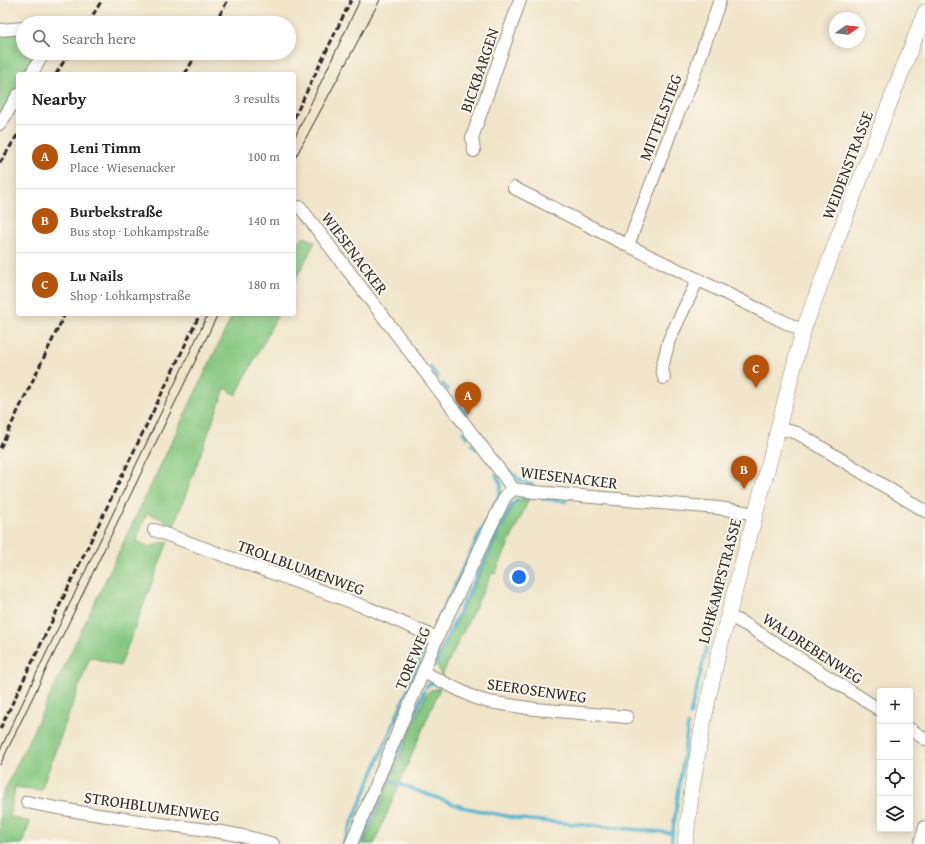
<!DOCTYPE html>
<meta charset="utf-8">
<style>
:root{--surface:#fff;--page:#f2f2f2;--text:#222;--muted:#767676;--line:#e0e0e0;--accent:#b45309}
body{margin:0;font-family:"Gentium Book Plus",serif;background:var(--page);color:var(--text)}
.controls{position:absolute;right:12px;bottom:12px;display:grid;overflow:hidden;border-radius:4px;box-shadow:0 2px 10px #0003}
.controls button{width:36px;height:36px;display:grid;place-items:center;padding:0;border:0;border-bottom:1px solid var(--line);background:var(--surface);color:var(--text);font:20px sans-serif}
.compass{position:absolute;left:829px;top:12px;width:36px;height:36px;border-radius:50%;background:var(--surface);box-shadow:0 2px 10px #0003;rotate:75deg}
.you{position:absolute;left:519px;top:577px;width:14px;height:14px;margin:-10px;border:3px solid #fff;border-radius:50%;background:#1a73e8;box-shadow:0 0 0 6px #1a73e833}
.badge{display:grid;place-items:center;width:26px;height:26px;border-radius:50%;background:var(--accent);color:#fff;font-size:13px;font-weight:700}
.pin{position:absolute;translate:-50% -33px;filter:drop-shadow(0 1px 2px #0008)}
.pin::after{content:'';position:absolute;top:21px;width:14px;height:12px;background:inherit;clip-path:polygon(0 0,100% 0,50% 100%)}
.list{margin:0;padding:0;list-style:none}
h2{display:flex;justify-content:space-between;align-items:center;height:52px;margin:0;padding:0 16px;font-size:17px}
h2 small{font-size:13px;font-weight:400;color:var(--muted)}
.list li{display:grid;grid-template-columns:26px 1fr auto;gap:12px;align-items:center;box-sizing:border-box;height:64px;padding:0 16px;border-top:1px solid var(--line)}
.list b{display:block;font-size:15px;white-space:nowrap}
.list p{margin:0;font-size:13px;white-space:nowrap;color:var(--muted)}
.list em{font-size:13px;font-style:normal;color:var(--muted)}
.icon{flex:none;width:22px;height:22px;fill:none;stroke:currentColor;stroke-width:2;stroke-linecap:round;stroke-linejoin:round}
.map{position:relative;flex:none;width:925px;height:844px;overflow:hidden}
.search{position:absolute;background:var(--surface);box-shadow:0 2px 10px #0003;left:16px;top:16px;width:280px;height:44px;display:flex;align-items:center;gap:10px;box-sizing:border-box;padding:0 14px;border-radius:22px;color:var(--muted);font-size:15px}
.panel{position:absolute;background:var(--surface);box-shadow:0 2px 10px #0003;left:16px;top:72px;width:280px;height:244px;border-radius:4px}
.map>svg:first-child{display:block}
.green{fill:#86c881;stroke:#587a56}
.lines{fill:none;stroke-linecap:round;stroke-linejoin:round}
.stream{stroke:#50b2cf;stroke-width:3.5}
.minor-casing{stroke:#8e887a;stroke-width:14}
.tertiary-casing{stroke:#8e887a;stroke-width:16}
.minor{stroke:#fff;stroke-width:12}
.tertiary{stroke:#fff;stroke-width:15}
.tram{stroke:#2b2b2b;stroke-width:1}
.rail{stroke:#2b2b2b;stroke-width:3;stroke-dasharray:6 3;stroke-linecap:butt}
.labels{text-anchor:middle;stroke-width:4;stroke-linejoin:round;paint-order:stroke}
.street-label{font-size:16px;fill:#2b2b2b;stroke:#fbf7ec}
</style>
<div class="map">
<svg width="925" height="844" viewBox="0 0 925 844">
<rect width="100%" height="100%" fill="#fbf7ec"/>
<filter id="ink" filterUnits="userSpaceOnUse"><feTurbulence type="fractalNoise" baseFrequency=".025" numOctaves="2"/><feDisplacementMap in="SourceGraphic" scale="8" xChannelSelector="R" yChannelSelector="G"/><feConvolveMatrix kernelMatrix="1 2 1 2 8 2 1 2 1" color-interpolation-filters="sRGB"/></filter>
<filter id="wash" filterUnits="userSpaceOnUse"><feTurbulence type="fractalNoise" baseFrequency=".012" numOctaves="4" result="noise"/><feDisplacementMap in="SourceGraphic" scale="16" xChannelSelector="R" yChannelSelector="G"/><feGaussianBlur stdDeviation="0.9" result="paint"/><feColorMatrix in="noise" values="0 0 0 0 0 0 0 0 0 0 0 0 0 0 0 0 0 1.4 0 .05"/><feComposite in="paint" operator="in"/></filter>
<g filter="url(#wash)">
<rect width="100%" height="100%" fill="#f0e5c9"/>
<g class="green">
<path d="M23,33V53H39L25,74H18V86L0,115V35Z"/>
<path d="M304,237L315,242L294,282V239L297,243Z"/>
<path d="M233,314H278L236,395L225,388L171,534L164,520L147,513L136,541L150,547L168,541L120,666L90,657L41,790L15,787L10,817L30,822L22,844H0V800Z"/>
<path d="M529,499L495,574L492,573L441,677L437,662L514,504L521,500Z"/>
<path d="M440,688L374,844H364L426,694L431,690Z"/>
</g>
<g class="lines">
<g class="stream">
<path d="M430,367L438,377"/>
<path d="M443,384L448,390"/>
<path d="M460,406L467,416"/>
<path d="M463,432L467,437"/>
<path d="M479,432L487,442"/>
<path d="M472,444L476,449"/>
<path d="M494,452L504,465"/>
<path d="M508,470L520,480L533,485"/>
<path d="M522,497H531"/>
<path d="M543,499L558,500"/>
<path d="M562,501H566"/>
<path d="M435,625L500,493L501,484L496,475"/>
<path d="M435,665L447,637L511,506L518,499"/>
<path d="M426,687L431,683L436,684"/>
<path d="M690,715L736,530"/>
<path d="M388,780L462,807L520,819L672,833"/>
<path d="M343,844L426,646V642L423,638"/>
<path d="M361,844L424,691"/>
<path d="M671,844L688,725"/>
</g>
</g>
</g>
<g filter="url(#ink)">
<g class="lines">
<defs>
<g id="minor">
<path d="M0,30L23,28"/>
<path d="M31,74L44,53"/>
<path d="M0,124L18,95"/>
<path d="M474,151L472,138L520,0"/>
<path d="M514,188L623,243L803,331"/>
<path d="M300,207L501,472L513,489L535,492L718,508L745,512L755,515"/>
<path d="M628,245L676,118L690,86L720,0"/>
<path d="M664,378L662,368L669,340L698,279"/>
<path d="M778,428L797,433L806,438L925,511"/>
<path d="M154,530L368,608L437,638"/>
<path d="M728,617L737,620L748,626L880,710"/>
<path d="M423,672L475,698L489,702L535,709L627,717"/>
<path d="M910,729L925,739"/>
<path d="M27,802C76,813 127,819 177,826C210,830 242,834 273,844"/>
<path d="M351,844L423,672L437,638L505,497L513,489"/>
<path d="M920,844L925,827"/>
</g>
<path id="tertiary" d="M685,844L692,788L703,723L719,650L772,452L803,331L847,213L925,12"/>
</defs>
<use href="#minor" class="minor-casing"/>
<use href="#tertiary" class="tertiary-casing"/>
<use href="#minor" class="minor"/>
<use href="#tertiary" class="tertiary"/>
<g class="tram">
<path d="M294,139L360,0"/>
<path d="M294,160L380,0"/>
<path d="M0,750L208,314"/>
<path d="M0,765L218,314"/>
</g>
<g class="rail">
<path d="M88,23L102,0"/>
<path d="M215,23L228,0"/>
<path d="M56,74L69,53"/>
<path d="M185,74L197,53"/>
<path d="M294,118L351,0"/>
<path d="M0,163L18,134"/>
<path d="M0,448L65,314"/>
<path d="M0,729L200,314"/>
</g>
</g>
</g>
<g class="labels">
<g class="street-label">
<text transform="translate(479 70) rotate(-71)" y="6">BICKBARGEN</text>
<text transform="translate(660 117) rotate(-69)" y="6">MITTELSTIEG</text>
<text transform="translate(847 165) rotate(-69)" y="6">WEIDENSTRASSE</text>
<text transform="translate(355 253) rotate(53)" y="6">WIESENACKER</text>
<text transform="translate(569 477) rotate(7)" y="6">WIESENACKER</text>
<text transform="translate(301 567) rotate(20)" y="6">TROLLBLUMENWEG</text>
<text transform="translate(719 581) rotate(-75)" y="6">LOHKAMPSTRASSE</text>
<text transform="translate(813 648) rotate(33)" y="6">WALDREBENWEG</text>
<text transform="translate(412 658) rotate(-67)" y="6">TORFWEG</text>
<text transform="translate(537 690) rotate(8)" y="6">SEEROSENWEG</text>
<text transform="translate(152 806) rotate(8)" y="6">STROHBLUMENWEG</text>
</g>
</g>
</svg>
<div class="controls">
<button>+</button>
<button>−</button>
<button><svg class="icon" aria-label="locate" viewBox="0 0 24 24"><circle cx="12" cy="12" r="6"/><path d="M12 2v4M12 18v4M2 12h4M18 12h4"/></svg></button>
<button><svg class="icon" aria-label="layers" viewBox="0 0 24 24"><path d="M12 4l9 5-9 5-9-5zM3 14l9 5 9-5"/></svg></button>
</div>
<svg class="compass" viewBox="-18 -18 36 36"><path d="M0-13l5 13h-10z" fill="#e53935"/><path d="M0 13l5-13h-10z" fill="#767676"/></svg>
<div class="you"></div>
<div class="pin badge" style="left:468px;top:415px">A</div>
<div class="pin badge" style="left:744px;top:489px">B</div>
<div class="pin badge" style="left:756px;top:388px">C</div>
<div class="search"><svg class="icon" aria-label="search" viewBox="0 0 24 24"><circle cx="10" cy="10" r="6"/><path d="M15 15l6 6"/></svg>Search here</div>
<section class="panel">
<h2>Nearby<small>3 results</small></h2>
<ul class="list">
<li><span class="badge">A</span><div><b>Leni Timm</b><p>Place · Wiesenacker</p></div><em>100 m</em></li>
<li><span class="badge">B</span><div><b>Burbekstraße</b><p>Bus stop · Lohkampstraße</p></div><em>140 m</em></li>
<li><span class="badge">C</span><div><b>Lu Nails</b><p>Shop · Lohkampstraße</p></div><em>180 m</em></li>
</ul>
</section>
</div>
